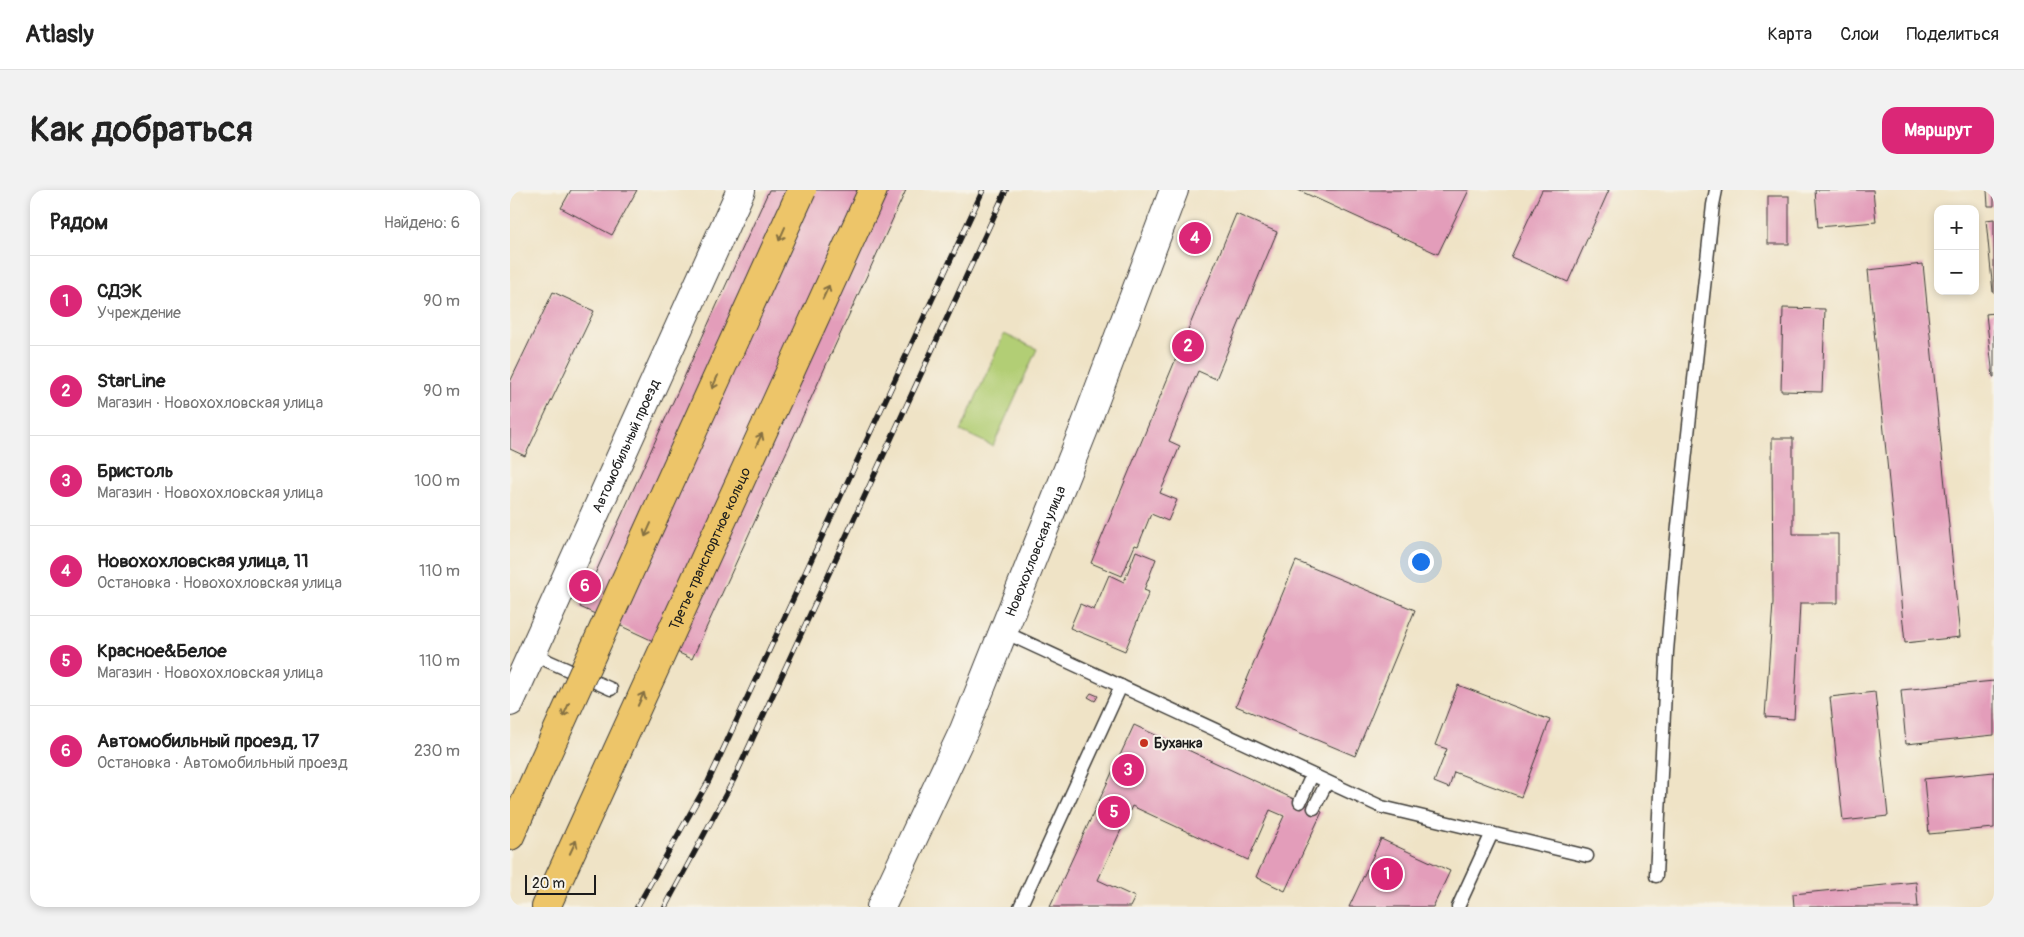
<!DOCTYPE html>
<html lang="ru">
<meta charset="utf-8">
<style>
:root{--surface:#fff;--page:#f2f2f2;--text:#222;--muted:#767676;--line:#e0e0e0;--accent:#db2777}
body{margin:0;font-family:Pangolin,sans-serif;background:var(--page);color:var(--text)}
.controls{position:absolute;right:15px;top:15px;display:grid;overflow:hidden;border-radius:10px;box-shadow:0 2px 8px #0003}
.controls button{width:45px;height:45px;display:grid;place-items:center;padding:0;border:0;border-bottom:1px solid var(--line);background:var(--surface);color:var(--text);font:25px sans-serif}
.scale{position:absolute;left:15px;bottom:12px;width:71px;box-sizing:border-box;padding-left:5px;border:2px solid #1c1c1c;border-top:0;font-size:14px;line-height:18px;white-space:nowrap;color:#1c1c1c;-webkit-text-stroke:4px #f7f3e8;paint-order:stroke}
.you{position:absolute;left:910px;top:371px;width:18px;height:18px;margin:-12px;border:4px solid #fff;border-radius:50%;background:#1a73e8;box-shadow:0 0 0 8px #1a73e833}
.badge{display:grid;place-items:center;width:32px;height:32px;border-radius:50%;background:var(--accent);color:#fff;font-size:16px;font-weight:700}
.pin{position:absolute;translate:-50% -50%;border:2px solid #fff;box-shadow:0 1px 5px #0006}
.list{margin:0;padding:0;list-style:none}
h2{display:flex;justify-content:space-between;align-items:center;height:65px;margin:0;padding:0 20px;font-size:21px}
h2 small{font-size:16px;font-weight:400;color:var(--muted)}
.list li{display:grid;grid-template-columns:32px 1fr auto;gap:15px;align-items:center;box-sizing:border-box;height:90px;padding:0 20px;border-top:1px solid var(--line)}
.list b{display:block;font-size:19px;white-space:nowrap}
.list p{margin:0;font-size:16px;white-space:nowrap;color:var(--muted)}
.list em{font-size:16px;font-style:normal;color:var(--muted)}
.map{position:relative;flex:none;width:1484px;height:717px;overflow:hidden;border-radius:15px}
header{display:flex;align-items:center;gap:30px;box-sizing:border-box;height:70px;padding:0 25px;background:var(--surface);border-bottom:1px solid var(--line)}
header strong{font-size:24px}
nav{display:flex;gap:28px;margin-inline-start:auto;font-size:18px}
.intro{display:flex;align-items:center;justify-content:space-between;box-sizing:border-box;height:120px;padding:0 30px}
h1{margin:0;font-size:35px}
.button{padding:12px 22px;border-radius:15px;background:var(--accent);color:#fff;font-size:18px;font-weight:700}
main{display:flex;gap:30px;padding:0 30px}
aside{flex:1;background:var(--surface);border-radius:15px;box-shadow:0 2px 8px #0003}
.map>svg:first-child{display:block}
.green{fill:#b2ce74;stroke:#677548}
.building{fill:#e39dba}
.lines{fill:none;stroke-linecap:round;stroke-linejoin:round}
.service-casing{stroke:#3c3a36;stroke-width:15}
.tertiary-casing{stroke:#3c3a36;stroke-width:30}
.primary-casing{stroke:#3c3a36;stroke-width:30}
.service{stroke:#fff;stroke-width:12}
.tertiary{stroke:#fff;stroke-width:28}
.primary{stroke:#edc569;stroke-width:28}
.rail-casing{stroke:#1c1c1c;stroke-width:5.5}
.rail{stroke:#f7f3e8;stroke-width:4;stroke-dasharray:11;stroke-linecap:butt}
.primary-bridge-casing{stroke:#3c3a36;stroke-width:30;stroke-linecap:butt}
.primary-bridge{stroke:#edc569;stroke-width:28}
.oneway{stroke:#847042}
.poi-dot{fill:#c8321e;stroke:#f7f3e8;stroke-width:2}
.labels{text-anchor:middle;stroke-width:4;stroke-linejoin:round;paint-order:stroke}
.street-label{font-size:14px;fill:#1c1c1c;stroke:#f7f3e8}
.poi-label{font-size:14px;font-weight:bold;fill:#1c1c1c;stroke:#f7f3e8;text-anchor:start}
</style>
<header>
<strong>Atlasly</strong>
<nav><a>Карта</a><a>Слои</a><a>Поделиться</a></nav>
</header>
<div class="intro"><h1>Как добраться</h1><a class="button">Маршрут</a></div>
<main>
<aside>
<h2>Рядом<small>Найдено: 6</small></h2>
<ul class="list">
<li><span class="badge">1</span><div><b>СДЭК</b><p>Учреждение</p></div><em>90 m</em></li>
<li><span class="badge">2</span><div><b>StarLine</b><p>Магазин · Новохохловская улица</p></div><em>90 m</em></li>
<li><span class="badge">3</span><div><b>Бристоль</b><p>Магазин · Новохохловская улица</p></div><em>100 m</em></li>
<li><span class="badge">4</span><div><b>Новохохловская улица, 11</b><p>Остановка · Новохохловская улица</p></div><em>110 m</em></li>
<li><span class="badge">5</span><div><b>Красное&amp;Белое</b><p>Магазин · Новохохловская улица</p></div><em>110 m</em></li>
<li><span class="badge">6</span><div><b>Автомобильный проезд, 17</b><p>Остановка · Автомобильный проезд</p></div><em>230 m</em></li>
</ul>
</aside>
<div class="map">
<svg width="1484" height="717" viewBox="0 0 1484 717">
<rect width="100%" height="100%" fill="#f7f3e8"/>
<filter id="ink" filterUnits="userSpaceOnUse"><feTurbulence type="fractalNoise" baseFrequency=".02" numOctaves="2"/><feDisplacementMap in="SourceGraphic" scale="10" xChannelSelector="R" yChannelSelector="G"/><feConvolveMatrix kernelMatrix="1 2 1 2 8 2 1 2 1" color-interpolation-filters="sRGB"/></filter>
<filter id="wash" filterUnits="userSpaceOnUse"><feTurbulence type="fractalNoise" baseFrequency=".0096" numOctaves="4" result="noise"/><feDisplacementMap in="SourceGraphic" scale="20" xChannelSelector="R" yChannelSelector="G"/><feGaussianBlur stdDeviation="1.12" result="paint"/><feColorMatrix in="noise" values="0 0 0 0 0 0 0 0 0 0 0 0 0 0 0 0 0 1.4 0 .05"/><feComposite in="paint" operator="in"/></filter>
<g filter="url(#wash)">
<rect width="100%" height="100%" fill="#efe3c6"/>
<path class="green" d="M494,144L527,159L483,256L451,241Z"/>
<g id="blocks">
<g class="building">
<path d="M61,0H127L102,45L51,18Z"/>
<path d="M259,0H396L182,469L70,417Z"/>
<path d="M788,0H959L928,64Z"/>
<path d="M1032,0H1099L1058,92L1001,67Z"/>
<path d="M1305,0H1363L1366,32L1308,37Z"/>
<path d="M1477,0H1484V16H1478Z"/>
<rect x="1258" y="6" width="21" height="48"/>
<path d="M726,24L767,42L706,189L688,181L659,251L670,256L650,303L667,310L658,331L641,324L628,356L625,355L612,386L581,373Z"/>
<path d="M1484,29V102H1483L1476,30Z"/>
<path d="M1413,74L1450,447L1395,453L1358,80Z"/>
<path d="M43,102L84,121L15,266L0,259V192Z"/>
<path d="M1273,118L1315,119L1312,202L1271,201Z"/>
<path d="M1484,123V187H1483L1476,124Z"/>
<path d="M1262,248H1283V344H1328V413H1290L1284,529L1255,527L1263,413Z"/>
<path d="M626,361L646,369L634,400L639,402L615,461L560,438L570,414L584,420L599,385L614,392Z"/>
<path d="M786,371L905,420L845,566L726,516Z"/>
<path d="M1484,491V545L1396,554L1391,500Z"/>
<path d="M948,495L1040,530L1011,607L944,582L939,598L924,592L937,559L925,555Z"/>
<path d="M1365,502L1378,626L1333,631L1320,507Z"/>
<path d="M581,503L588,506L585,511L578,507Z"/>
<path d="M624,535L812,622L775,701L746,687L774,626L760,620L738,670L622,616L588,690L625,707L620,717H540Z"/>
<path d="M1484,582V638L1419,644L1414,589Z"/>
<path d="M871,649L940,681L923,717H839Z"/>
<path d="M1406,692L1408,717H1284L1283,704Z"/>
</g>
</g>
</g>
<g filter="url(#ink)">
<use href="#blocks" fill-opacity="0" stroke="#3c3a36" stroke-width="1"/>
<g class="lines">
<defs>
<g id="service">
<path d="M494,442L872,617L1077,666"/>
<path d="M23,461L38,471L101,499"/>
<path d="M790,612L802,585"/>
<path d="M804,618L817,592"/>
<path d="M1146,686L1157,461L1168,336L1203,15L1206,0"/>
<path d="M510,717L611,496"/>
<path d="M948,717L982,643"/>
</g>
<g id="tertiary">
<path id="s1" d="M0,512L231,0"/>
<path id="s2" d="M371,717L454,540L574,239L664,0"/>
</g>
<g id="primary">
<path d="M0,646L30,579"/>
<path id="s3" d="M36,717L363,0"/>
</g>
</defs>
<use href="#service" class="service-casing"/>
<use href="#tertiary" class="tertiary-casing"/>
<use href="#primary" class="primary-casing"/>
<use href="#service" class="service"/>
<use href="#tertiary" class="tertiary"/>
<use href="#primary" class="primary"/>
<defs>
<g id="rail">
<path d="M127,717L198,592L473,0"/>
<path d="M155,717L224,589L496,0"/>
</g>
</defs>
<use href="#rail" class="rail-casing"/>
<use href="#rail" class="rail"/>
<defs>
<path id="primary-bridge" d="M30,579L292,0"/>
</defs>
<use href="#primary-bridge" class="primary-bridge-casing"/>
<use href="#primary-bridge" class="primary-bridge"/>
</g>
<defs><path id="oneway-shaft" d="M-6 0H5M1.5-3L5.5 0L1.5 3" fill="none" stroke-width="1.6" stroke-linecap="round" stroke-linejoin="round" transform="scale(1.25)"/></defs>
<g class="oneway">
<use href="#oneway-shaft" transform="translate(272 44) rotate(114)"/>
<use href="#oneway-shaft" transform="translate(316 102) rotate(-65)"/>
<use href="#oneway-shaft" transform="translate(205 192) rotate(114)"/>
<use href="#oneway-shaft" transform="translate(249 250) rotate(-65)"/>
<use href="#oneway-shaft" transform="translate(138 340) rotate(114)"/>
<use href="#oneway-shaft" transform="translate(131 509) rotate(-65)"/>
<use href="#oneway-shaft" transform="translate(56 520) rotate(114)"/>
<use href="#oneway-shaft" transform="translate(63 657) rotate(-65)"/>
</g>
</g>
<circle class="poi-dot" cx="634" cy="553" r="5"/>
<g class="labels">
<g class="street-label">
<text dy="5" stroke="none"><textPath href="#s1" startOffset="281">Автомобильный проезд</textPath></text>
<text dy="5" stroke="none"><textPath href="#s3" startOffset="394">Третье транспортное кольцо</textPath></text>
<text dy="5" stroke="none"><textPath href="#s2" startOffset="388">Новохохловская улица</textPath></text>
</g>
<g class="poi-label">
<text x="644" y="558">Буханка</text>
</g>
</g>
</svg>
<div class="controls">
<button>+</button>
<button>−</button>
</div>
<div class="scale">20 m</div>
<div class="you"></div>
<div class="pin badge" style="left:877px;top:684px">1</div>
<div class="pin badge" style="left:678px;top:156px">2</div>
<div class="pin badge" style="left:618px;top:580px">3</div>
<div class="pin badge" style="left:685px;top:48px">4</div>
<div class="pin badge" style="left:604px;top:622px">5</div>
<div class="pin badge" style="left:75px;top:396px">6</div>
</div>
</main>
